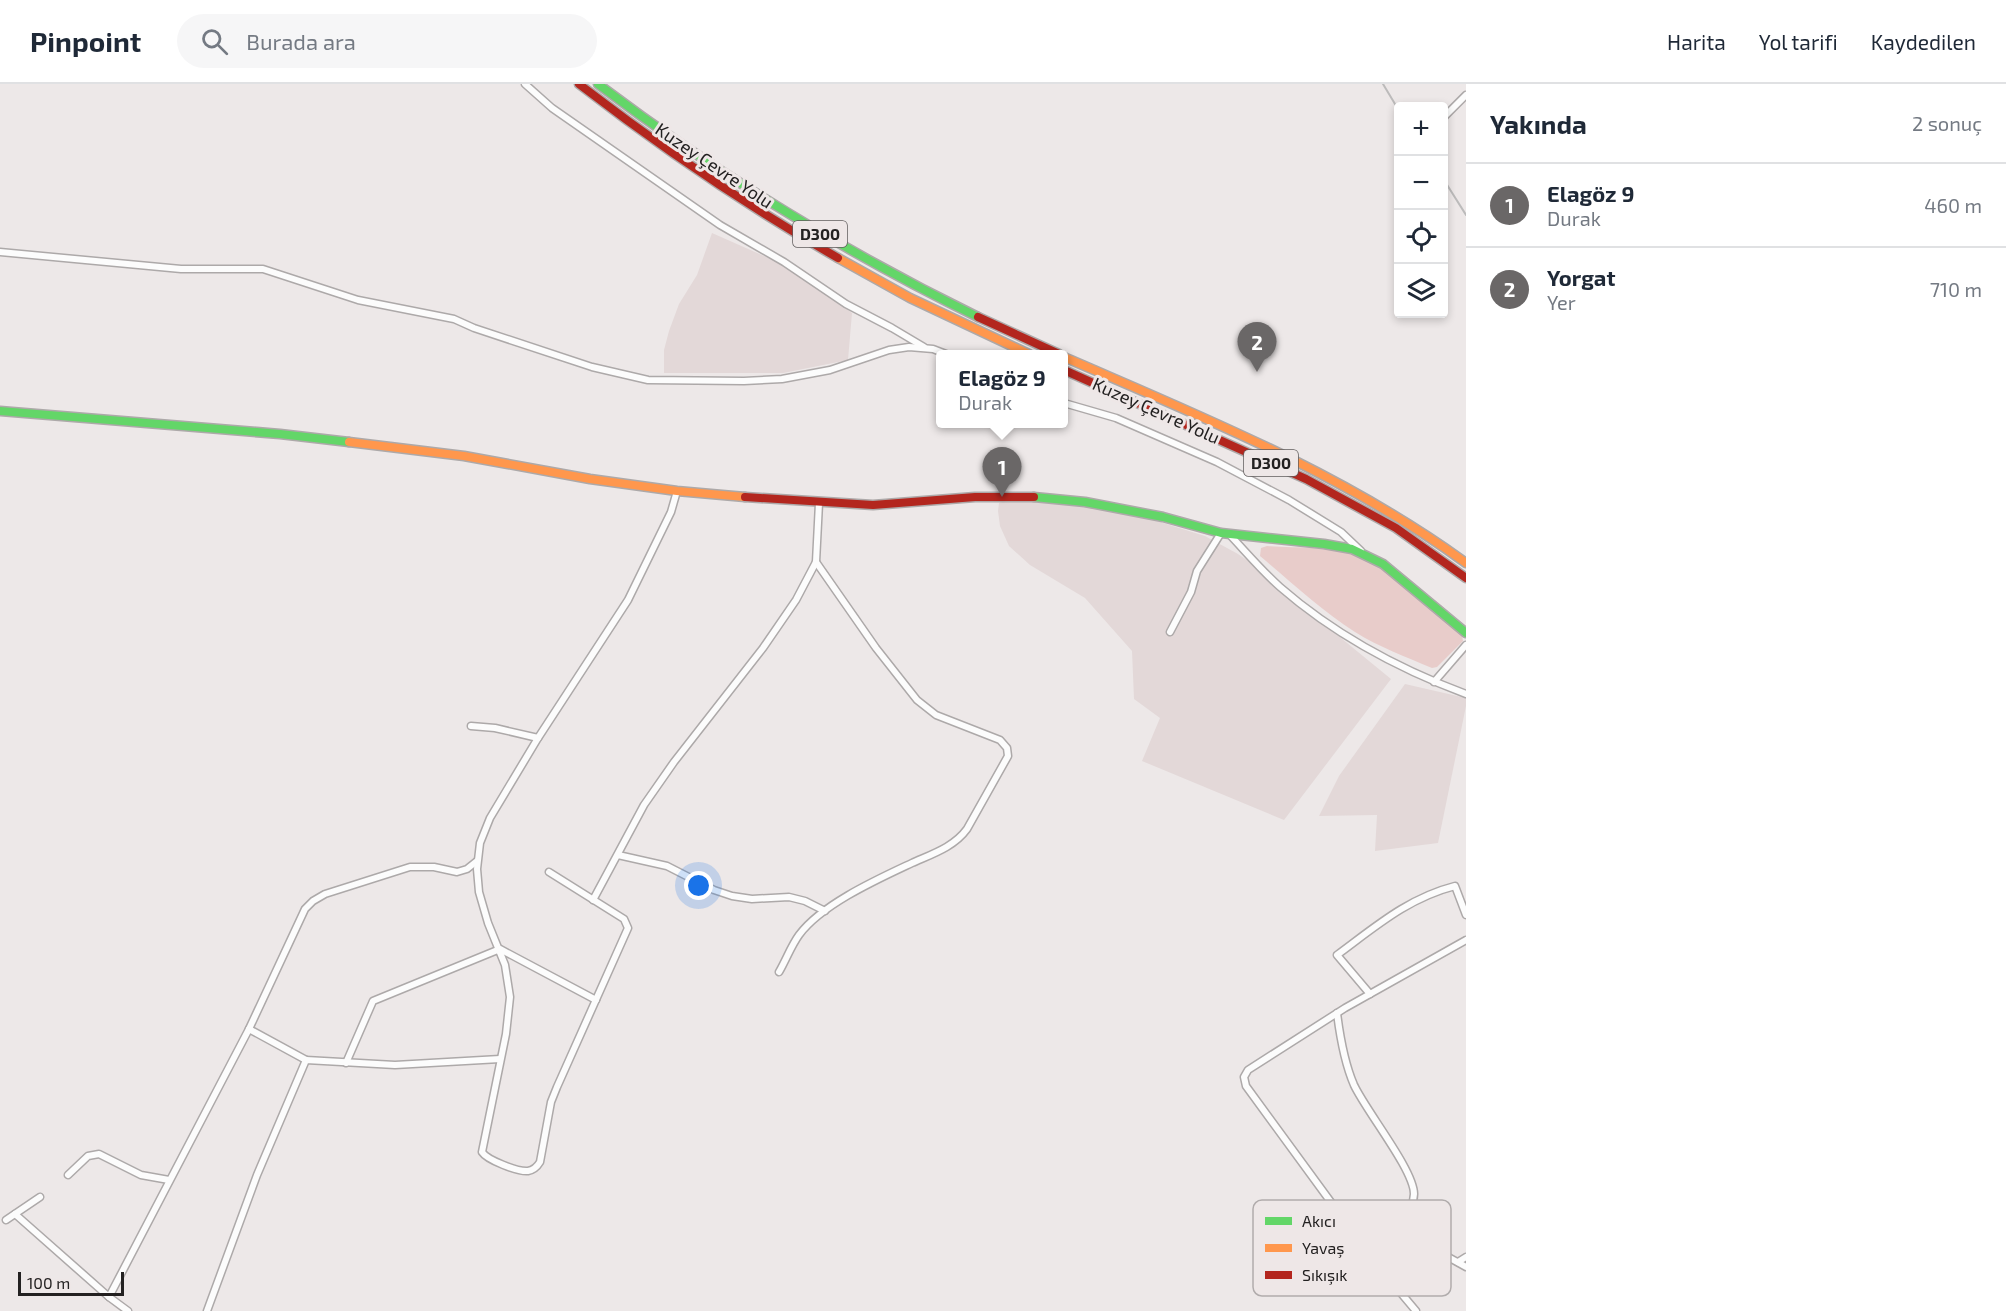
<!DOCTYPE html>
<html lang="tr">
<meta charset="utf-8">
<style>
:root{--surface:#fff;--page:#f6f6f7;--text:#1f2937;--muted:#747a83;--line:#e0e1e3;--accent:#6a6767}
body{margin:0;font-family:"Exo 2",sans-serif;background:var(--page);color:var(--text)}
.controls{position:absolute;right:18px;top:18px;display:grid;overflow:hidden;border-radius:6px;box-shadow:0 3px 9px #0003}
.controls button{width:54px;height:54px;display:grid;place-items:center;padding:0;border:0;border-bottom:2px solid var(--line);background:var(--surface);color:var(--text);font:30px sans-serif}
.scale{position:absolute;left:18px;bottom:15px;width:106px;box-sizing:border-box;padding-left:6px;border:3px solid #232121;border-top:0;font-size:16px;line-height:21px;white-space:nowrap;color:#232121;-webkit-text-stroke:4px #eee7e7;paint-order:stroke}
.you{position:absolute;left:699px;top:802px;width:21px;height:21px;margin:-15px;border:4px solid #fff;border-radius:50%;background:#1a73e8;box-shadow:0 0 0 9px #1a73e833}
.badge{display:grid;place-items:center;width:39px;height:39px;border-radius:50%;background:var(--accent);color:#fff;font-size:20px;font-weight:700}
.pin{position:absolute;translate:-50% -50px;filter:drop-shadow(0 2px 3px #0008)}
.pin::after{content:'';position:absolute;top:32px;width:21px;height:18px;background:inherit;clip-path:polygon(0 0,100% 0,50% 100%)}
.popup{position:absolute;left:936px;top:266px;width:132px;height:78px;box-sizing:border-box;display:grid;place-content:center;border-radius:6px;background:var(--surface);filter:drop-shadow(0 2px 4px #0005);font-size:20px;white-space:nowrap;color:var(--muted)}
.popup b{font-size:22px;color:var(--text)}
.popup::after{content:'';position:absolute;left:50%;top:100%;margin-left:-12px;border:12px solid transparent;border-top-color:var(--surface)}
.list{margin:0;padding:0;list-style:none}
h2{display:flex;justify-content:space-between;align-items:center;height:78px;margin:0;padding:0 24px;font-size:26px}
h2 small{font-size:20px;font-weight:400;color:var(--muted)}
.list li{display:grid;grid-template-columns:39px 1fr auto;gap:18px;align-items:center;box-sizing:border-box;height:84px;padding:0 24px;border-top:2px solid var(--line)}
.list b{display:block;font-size:22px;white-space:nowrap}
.list p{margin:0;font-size:20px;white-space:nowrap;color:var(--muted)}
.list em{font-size:20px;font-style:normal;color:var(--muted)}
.icon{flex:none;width:33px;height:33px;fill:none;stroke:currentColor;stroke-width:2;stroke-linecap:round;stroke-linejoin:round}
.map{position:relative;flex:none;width:1466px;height:1227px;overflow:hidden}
header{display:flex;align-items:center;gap:36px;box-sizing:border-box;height:84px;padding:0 30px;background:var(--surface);border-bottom:2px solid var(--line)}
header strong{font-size:28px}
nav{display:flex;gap:33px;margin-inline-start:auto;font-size:21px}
.search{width:420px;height:54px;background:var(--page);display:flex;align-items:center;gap:15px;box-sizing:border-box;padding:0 21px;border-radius:33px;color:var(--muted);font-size:22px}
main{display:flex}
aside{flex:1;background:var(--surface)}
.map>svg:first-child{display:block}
.built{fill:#e3d8d8}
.green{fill:#e8ccca}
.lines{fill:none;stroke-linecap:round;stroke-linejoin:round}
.street-casing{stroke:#ada9a9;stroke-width:9}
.fast-casing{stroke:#ada9a9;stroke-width:11}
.slow-casing{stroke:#ada9a9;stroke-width:11}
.jam-casing{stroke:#ada9a9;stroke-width:11}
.street{stroke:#fcfcfc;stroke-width:6}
.fast{stroke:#63d668;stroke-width:8}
.slow{stroke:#ff974d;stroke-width:8}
.jam{stroke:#b3261e;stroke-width:8}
.rail{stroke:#bcbbbb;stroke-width:2}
.labels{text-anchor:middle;stroke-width:6;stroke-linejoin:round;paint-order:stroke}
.shield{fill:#eee7e7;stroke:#605c5c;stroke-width:1.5}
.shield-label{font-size:16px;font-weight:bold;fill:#232121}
.street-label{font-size:18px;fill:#232121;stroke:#eee7e7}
.key{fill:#eee7e7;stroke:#b1acac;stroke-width:1.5}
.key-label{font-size:16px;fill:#232121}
</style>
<header>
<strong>Pinpoint</strong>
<div class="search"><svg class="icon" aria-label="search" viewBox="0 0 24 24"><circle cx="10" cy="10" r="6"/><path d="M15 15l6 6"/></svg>Burada ara</div>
<nav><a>Harita</a><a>Yol tarifi</a><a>Kaydedilen</a></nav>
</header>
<main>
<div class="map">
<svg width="1466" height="1227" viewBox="0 0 1466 1227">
<rect width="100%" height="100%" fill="#ede8e8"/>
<g class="built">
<path d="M712,149L787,182L852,229L848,276L783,289H664V266L669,247L679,220L697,191Z"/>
<path d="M1010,416L1096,423L1141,432L1205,452L1238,470L1263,487L1297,518L1391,595L1284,736L1142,677L1160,634L1134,615L1132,567L1085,514L1030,481L1009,462L1000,442L998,427L999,419Z"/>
<path d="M1405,600L1466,614V622L1438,759L1375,767L1377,731L1319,732L1339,692Z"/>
</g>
<path class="green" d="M1267,462C1296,464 1331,462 1359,472C1394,483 1434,527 1462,551L1463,557L1437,583L1432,584C1406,573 1379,563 1355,548C1321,526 1291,498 1260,472L1261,464Z"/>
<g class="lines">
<defs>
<g id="street">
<path d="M525,0L552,24L720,141L784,178L846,220L892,244L924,263"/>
<path d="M1444,33L1466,11"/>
<path d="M0,168L181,185H263L358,216L454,235L474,244L592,283L648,296L744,297L782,295L830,286L889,266L909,263L933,265L946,270"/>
<path d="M1064,319L1116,334L1217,378L1289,416L1341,448L1361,467"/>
<path d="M1229,450C1246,468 1262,487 1280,503C1334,550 1399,585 1466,610"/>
<path d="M1170,548L1191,508L1197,487L1221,449"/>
<path d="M1434,598L1466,561"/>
<path d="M471,642L495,644L538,654"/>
<path d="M618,771L667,782L714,806L732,812L752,815L789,813L805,817L825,827"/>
<path d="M549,788L624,835L628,844L557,1003L551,1018L540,1078C537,1083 534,1086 528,1087C518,1088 487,1076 482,1068L506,950L510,913L505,881L488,839L479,808L477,785L480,759L490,734L538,654L628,516L671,428L677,407"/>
<path d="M593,816L644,721L674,678L763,564L796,516L816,478L819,419"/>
<path d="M779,888C786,876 791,862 799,851C822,820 878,795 912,779C932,770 954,763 967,745L1008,672L1007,664L1000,656L936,631L917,616L876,564L816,478"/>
<path d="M1370,910L1337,871C1375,843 1408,814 1455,802L1466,831"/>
<path d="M1337,929C1340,953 1344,978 1354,1001C1366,1027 1414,1086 1414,1110C1413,1134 1390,1160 1374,1177"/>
<path d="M249,945L306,976"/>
<path d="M346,979L373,917L500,865L596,916"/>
<path d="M68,1091L88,1072L99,1070L141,1091L169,1096"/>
<path d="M15,1130L109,1213L128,1227"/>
<path d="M6,1136L40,1113"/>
<path d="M1400,1144L1421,1158L1466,1183"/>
<path d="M1458,1178L1466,1173"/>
<path d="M109,1213L249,945L305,825L313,817L325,810L410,783H434L457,788L467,785L477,777"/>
<path d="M207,1227L257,1091L306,976L395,981L500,975"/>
<path d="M1416,1227L1374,1177L1246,1002L1244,993L1248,986L1345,924L1466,856"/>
</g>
<g id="fast">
<path d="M598,0C717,90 843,167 978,233"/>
<path d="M0,327L280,350L349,358"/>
<path d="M1034,413L1085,418L1163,433L1221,449L1324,460L1352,465L1383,480L1466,549"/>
</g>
<g id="slow">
<path d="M838,174L910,214L1029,270"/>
<path d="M1064,273C1202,333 1344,390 1466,479"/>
<path d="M349,358L464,372L590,395L677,407L745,413"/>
</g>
<g id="jam">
<path d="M579,0C662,64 747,122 838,174"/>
<path d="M978,233L1059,270"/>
<path d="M1064,286L1306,395L1396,444L1466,494"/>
<path d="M745,413L873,421L975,413H1034"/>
</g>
</defs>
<use href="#street" class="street-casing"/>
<use href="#fast" class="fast-casing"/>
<use href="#slow" class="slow-casing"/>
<use href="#jam" class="jam-casing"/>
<use href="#street" class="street"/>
<use href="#fast" class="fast"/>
<use href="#slow" class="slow"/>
<use href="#jam" class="jam"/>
<g class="rail">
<path d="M1383,0L1398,25"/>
<path d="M1444,96L1466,131"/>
</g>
</g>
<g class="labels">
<g class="shield">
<rect x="793" y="137" width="54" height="26" rx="4.5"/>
<rect x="1244" y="366" width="54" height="26" rx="4.5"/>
</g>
<g class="shield-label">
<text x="820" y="156">D300</text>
<text x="1271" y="385">D300</text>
</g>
<g class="street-label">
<text transform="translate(714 82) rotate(34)" y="6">Kuzey Çevre Yolu</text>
<text transform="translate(1156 327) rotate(24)" y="6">Kuzey Çevre Yolu</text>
</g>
</g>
<rect x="1253" y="1116" width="198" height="96" rx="9" class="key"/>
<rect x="1265" y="1133" width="27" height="8" fill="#63d668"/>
<rect x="1265" y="1160" width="27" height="8" fill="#ff974d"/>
<rect x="1265" y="1187" width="27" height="8" fill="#b3261e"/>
<g class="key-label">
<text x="1302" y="1143">Akıcı</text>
<text x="1302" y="1170">Yavaş</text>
<text x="1302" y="1197">Sıkışık</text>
</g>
</svg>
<div class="controls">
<button>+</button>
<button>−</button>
<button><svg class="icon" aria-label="locate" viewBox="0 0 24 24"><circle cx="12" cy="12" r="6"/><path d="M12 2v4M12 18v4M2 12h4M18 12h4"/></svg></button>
<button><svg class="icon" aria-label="layers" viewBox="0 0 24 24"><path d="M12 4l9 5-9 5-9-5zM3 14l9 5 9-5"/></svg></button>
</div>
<div class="scale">100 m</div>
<div class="you"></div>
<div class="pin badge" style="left:1002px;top:413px">1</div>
<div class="popup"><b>Elagöz 9</b>Durak</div>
<div class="pin badge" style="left:1257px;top:288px">2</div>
</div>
<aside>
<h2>Yakında<small>2 sonuç</small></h2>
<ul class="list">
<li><span class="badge">1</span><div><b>Elagöz 9</b><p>Durak</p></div><em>460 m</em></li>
<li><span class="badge">2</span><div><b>Yorgat</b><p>Yer</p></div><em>710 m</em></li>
</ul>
</aside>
</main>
